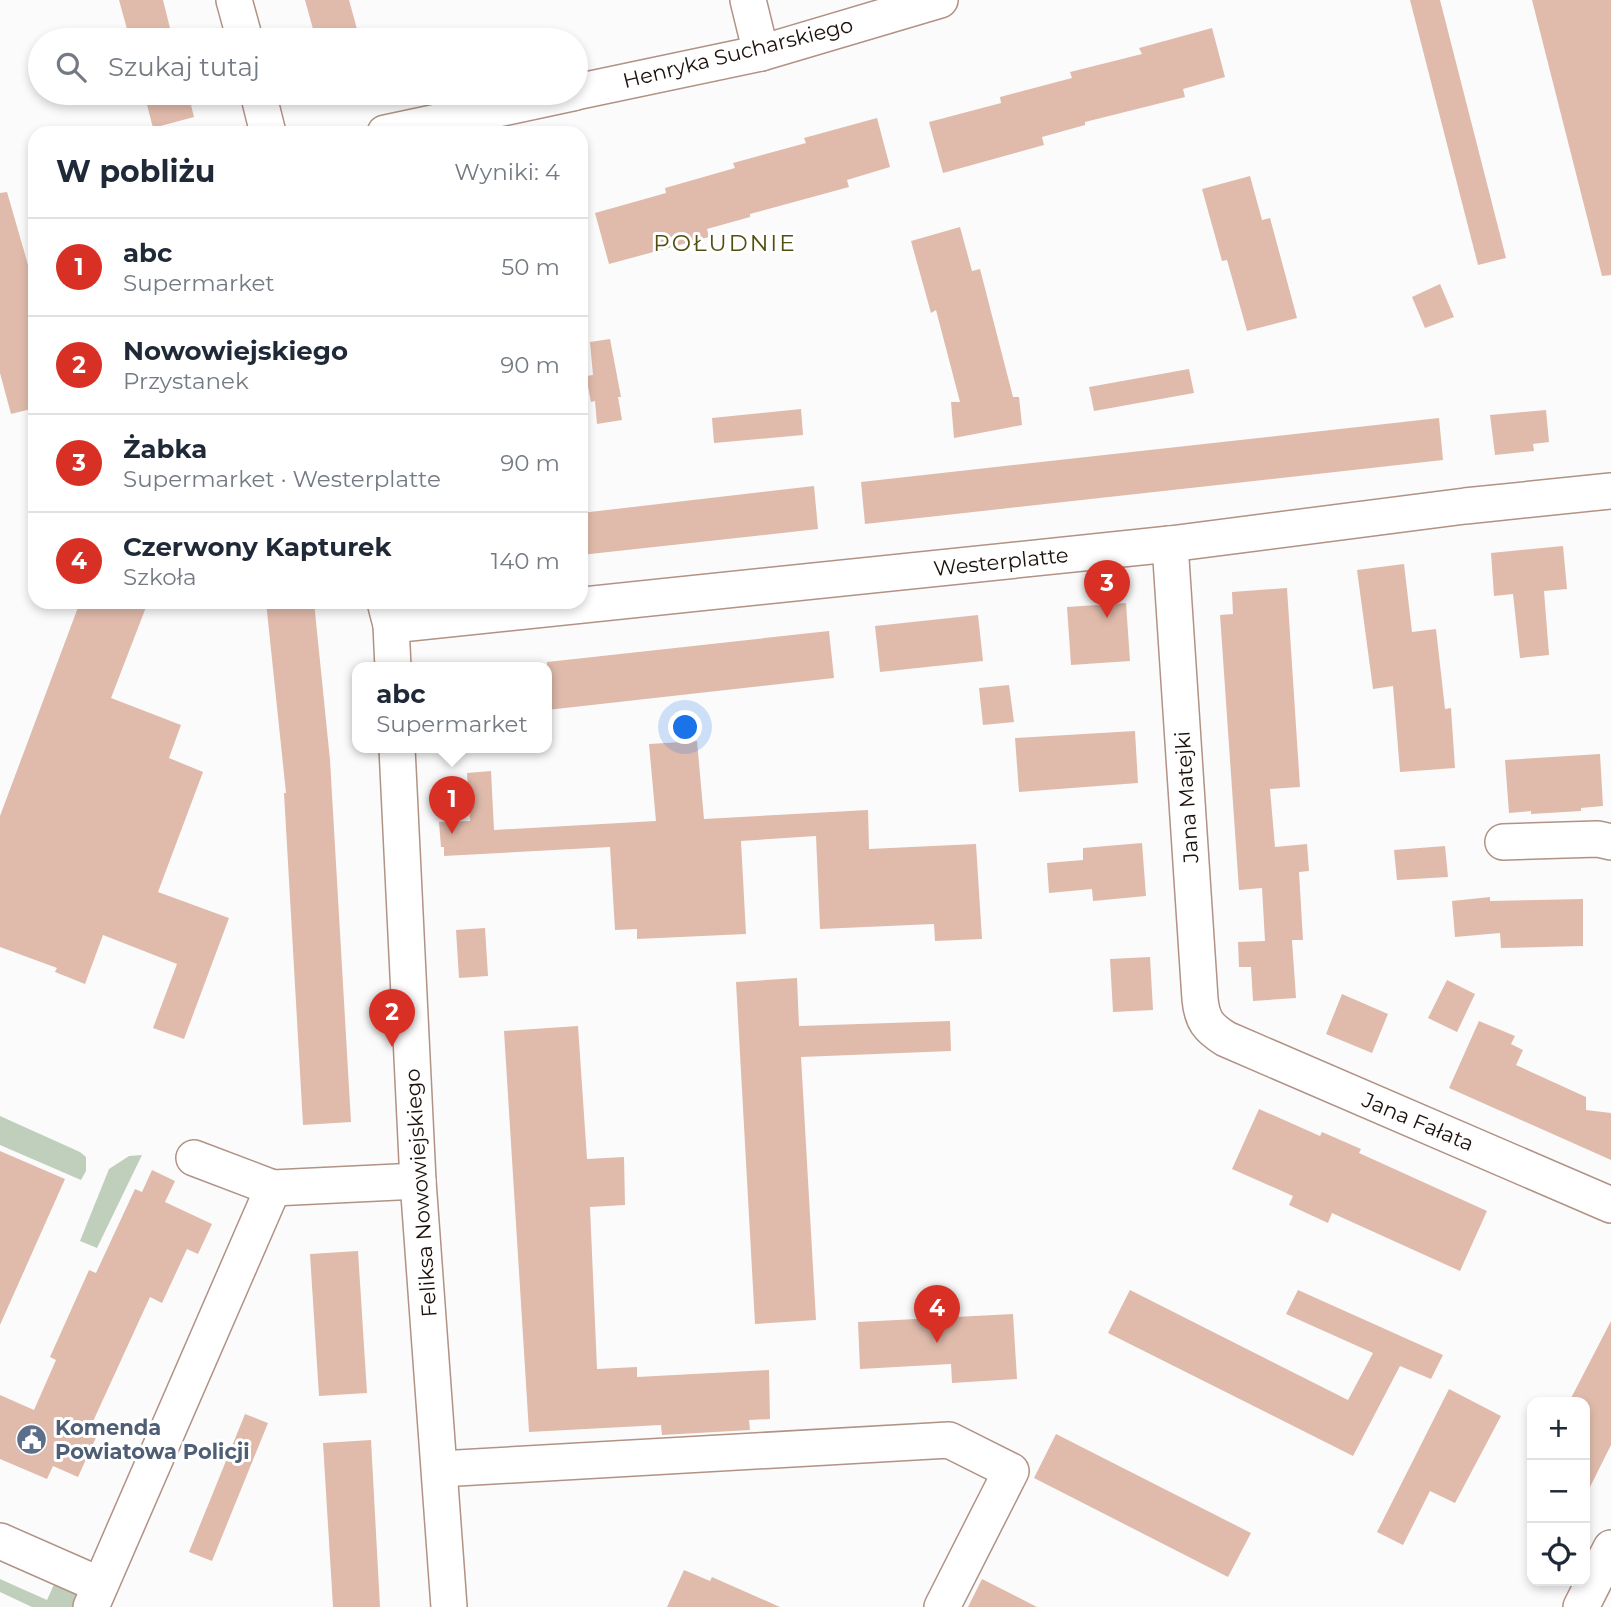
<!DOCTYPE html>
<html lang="pl">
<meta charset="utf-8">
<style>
:root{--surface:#fff;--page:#f6f6f7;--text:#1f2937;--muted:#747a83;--line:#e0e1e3;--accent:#d93025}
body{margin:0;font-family:Montserrat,sans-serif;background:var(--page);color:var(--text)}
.controls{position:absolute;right:21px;bottom:21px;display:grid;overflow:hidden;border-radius:14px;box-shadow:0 4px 10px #0003}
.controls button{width:63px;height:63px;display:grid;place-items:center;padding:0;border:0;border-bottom:2px solid var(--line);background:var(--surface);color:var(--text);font:35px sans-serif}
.you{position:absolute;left:686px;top:728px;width:24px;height:24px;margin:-18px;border:5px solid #fff;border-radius:50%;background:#1a73e8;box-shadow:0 0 0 10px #1a73e833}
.badge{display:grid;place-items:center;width:46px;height:46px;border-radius:50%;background:var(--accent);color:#fff;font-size:23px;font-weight:700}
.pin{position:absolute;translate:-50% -58px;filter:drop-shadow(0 2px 4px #0008)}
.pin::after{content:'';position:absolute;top:37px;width:24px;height:21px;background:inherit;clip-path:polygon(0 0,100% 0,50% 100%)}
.popup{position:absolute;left:352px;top:662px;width:200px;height:91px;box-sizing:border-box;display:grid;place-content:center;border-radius:14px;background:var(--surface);filter:drop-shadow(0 2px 5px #0005);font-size:23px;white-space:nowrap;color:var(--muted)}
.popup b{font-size:26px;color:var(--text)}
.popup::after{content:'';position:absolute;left:50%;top:100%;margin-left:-14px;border:14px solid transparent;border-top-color:var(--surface)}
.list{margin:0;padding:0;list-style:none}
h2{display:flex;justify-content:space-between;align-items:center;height:91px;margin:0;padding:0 28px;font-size:30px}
h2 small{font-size:23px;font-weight:400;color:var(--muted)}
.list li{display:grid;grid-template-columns:46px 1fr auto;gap:21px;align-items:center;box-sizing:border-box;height:98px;padding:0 28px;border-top:2px solid var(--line)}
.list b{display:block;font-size:26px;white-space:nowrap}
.list p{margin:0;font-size:23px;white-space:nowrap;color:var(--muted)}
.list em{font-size:23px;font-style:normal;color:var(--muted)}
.icon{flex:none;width:38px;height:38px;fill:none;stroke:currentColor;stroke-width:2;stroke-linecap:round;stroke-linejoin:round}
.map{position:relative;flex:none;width:1611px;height:1607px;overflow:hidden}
.search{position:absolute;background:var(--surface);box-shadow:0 4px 10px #0003;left:28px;top:28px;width:560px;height:77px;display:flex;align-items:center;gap:18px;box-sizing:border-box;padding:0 24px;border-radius:38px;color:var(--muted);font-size:26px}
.panel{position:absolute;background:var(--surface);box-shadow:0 4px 10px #0003;left:28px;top:126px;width:560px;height:483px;border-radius:21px}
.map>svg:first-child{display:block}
.green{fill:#c0cfbb}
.building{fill:#e0bbac}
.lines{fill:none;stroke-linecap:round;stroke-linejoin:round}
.minor-casing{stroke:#b19285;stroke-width:38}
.minor{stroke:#fff;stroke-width:35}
.labels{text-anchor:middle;stroke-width:6;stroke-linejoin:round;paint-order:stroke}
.street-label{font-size:21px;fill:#1b100b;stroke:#fff}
.service-label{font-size:21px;font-weight:bold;fill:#4e5e75;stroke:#fff;text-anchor:start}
.neighbourhood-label{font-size:23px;letter-spacing:2px;fill:#524e0f;stroke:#fff}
</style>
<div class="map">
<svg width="1611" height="1607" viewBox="0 0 1611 1607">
<rect width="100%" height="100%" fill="#fbfbfb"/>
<g class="green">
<path d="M0,1116L80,1152L86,1157V1171L81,1180L0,1145Z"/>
<path d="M142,1155L97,1248L80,1241L109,1169L129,1156Z"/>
<path d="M0,1579L47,1600L56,1580L79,1593L72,1607H32L0,1592Z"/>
</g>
<g class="building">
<path d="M119,0H163L173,40H130Z"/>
<path d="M305,0H349L360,40H316Z"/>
<path d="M1410,0H1440L1506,258L1478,265Z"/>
<path d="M1532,0H1611V275L1602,276Z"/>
<path d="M1212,28L1225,77L1183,89L1185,97L1085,122V125L1042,137L1044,145L943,173L929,122L1001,103L1000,97L1072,78L1070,72L1142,54L1139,48Z"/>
<path d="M144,93H188L194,117L153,128Z"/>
<path d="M877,118L890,167L847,180L849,187L750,214V217L707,229L709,237L609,264L595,213L666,193L665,188L735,168L733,163L806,143L804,138Z"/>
<path d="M1250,176L1262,220L1270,218L1297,318L1247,331L1227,260L1222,261L1202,189Z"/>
<path d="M7,192L35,289V408L11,414L0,373V193Z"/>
<path d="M960,227L972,271L980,269L1013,397H1019L1022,425L954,438L951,402H960L936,310L931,313L911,241Z"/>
<path d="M1440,284L1454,317L1425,328L1412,297Z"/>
<path d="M610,339L621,397H618L622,420L597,424L595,401L591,402L586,376L593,375L590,342Z"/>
<path d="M1189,369L1194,393L1094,411L1089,387Z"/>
<path d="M801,409L803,435L714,443L712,418Z"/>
<path d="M1546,410L1549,442L1533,444L1534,451L1495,455L1490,415Z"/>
<path d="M1439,418L1443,460L865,524L861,482Z"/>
<path d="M814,486L818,529L581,555V513Z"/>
<path d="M1563,546L1567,589L1544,591L1549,655L1520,658L1513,594L1494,596L1491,553Z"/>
<path d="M1404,564L1412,632L1436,629L1445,709L1451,708L1455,768L1400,772L1393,686L1373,689L1357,570Z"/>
<path d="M1287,588L1300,787L1270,789L1275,847L1307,844L1309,871L1299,872L1303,940H1292L1296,998L1253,1001L1251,967H1239L1238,942L1265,941L1262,888L1239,890L1220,615L1233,614L1232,592Z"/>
<path d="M80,602H148L111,698L181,725L169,758L203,772L158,892L229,918L184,1039L153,1028L177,964L103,935L85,984L55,972L57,968L0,947V816Z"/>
<path d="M266,602H314L330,760L351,1122L303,1125L284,793H286Z"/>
<path d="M1126,603L1130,661L1071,665L1067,607Z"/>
<path d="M978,615L983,661L880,672L875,626Z"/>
<path d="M829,631L834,678L547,710V662Z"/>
<path d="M1009,685L1014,722L983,725L979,688Z"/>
<path d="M1135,731L1138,783L1019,792L1015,738Z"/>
<path d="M697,741L704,819L868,810L869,849L976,844L982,939L935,941L934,924L820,929L816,836L741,841L746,934L637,939V929L615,930L610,847L444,856V847H441L439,822L470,821L467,773L491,771L494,830L656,821L649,744Z"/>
<path d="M1600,754L1603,806L1581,808V811L1531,814V811L1509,813L1505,760Z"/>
<path d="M1142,843L1146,896L1093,901L1092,889L1049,893L1047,863L1083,860V848Z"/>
<path d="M1445,846L1448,877L1397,880L1394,850Z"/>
<path d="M1490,897V901L1583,899V946L1501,948L1500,933L1455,937L1452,901Z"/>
<path d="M485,928L488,976L459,978L456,930Z"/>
<path d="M1150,957L1153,1010L1113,1012L1110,959Z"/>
<path d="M797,978L799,1026L950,1021L951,1051L801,1057L816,1320L755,1324L736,982Z"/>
<path d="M1447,980L1475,994L1457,1032L1428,1018Z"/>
<path d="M1342,994L1388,1014L1372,1053L1326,1034Z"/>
<path d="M1479,1021L1515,1036L1511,1044L1523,1050L1516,1065L1586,1097V1110L1611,1113V1160L1449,1088Z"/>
<path d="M578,1026L587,1159L624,1157L625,1205L590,1207L597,1369L637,1367V1377L769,1370L770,1419L749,1420L750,1430L662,1435L661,1425L529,1432L504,1031Z"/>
<path d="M1259,1109L1320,1136L1322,1132L1361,1149L1359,1153L1487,1211L1460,1271L1332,1213L1328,1223L1289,1205L1293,1196L1232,1169Z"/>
<path d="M0,1151L65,1179L0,1325Z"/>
<path d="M152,1170L175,1181L165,1202L212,1224L198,1254L187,1249L162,1303L150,1297L90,1428L99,1431L78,1477L53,1466L47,1479L0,1459V1395L34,1410L56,1360L50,1357L89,1270L96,1273L135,1189L142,1192Z"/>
<path d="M358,1251L367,1393L319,1396L310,1254Z"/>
<path d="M1130,1290L1348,1400L1373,1353L1286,1314L1298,1290L1443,1355L1431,1379L1400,1366L1353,1456L1108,1333Z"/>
<path d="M1013,1314L1017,1379L952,1383L951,1364L860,1369L858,1322Z"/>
<path d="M1611,1321V1445L1585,1497V1402H1569Z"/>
<path d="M1449,1389L1501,1416L1455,1503L1430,1491L1403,1545L1377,1532Z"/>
<path d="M245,1414L268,1423L212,1561L189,1552Z"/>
<path d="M1056,1434L1251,1533L1228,1577L1034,1478Z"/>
<path d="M371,1440L380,1607H333L323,1443Z"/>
<path d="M684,1570L710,1581L712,1577L780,1607H667Z"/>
<path d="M982,1579L1037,1607H968Z"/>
</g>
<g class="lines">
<defs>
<g id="minor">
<path d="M234,0L245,40"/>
<path d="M748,0L761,53"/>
<path d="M576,92L761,53L940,0"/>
<path d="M258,93L268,133"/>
<path d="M385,133L573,93"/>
<path d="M1170,544L1200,999C1202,1020 1208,1028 1226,1039L1611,1205"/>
<path d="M385,602L391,625L393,668"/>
<path d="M391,625L1170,544L1465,506L1611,491"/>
<path d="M397,748L418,1181L449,1607"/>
<path d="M1503,842L1598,839L1611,842"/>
<path d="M194,1158L273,1188L418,1181"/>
<path d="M440,1469L949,1440L1011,1471L942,1607"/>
<path d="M0,1541L100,1585"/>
<path d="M91,1607L273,1188"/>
<path d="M1581,1607L1611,1548"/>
</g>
</defs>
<use href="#minor" class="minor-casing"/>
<use href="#minor" class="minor"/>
</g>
<defs>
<symbol id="civic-disc" viewBox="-11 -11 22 22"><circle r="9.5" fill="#5c6f8a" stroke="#fff"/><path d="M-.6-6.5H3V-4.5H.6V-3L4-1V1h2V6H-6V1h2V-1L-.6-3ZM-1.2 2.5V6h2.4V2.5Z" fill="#fff"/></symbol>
</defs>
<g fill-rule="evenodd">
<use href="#civic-disc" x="14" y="1422" width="35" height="35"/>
</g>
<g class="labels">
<g class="street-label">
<text transform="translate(738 53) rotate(-14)" y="7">Henryka Sucharskiego</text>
<text transform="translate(1001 562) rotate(-6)" y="7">Westerplatte</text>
<text transform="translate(1187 797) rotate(-94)" y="7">Jana Matejki</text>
<text transform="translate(1418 1122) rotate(23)" y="7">Jana Fałata</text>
<text transform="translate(421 1193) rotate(-94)" y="7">Feliksa Nowowiejskiego</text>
</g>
<g class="service-label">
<text x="55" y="1435">Komenda<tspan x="55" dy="24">Powiatowa Policji</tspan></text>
</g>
<g class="neighbourhood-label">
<text x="725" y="251">POŁUDNIE</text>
</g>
</g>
</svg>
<div class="controls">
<button>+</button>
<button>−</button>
<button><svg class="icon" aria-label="locate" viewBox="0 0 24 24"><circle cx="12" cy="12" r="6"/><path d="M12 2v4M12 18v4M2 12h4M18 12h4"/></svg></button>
</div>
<div class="you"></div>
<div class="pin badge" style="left:452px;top:834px">1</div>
<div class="popup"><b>abc</b>Supermarket</div>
<div class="pin badge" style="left:392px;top:1047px">2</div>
<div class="pin badge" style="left:1107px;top:618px">3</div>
<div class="pin badge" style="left:937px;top:1343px">4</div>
<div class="search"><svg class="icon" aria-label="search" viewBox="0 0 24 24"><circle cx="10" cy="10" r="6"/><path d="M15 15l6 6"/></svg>Szukaj tutaj</div>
<section class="panel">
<h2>W pobliżu<small>Wyniki: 4</small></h2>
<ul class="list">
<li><span class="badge">1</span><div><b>abc</b><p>Supermarket</p></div><em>50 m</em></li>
<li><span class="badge">2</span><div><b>Nowowiejskiego</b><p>Przystanek</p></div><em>90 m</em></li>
<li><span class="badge">3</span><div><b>Żabka</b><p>Supermarket · Westerplatte</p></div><em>90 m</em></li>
<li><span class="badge">4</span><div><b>Czerwony Kapturek</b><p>Szkoła</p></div><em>140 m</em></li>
</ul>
</section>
</div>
